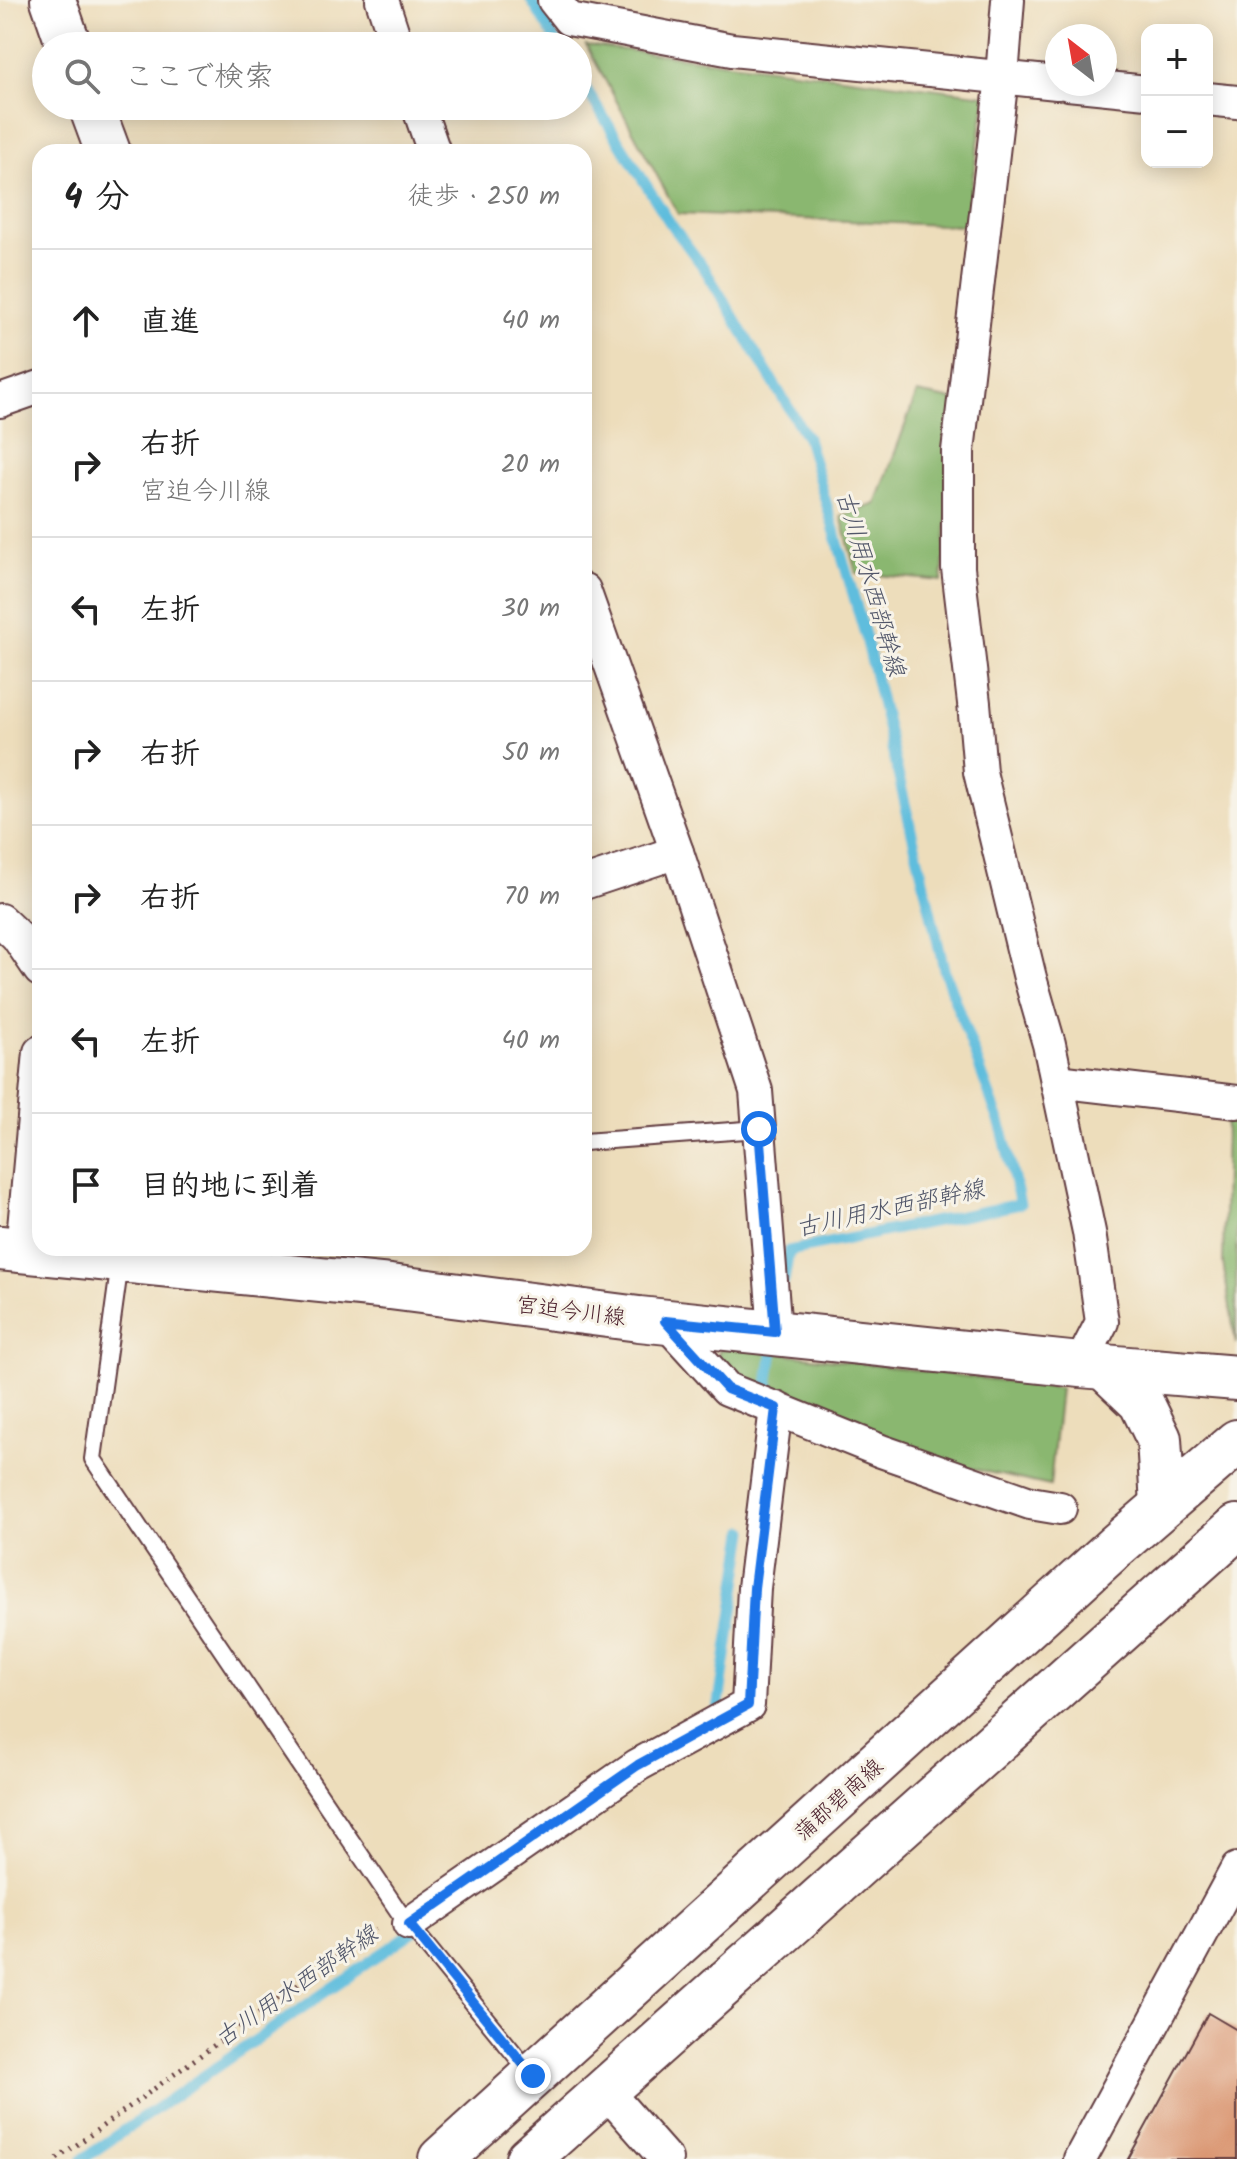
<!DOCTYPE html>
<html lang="ja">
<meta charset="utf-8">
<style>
:root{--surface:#fff;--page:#f6f6f6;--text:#222;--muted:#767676;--line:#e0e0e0}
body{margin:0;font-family:Kalam,"Klee One",sans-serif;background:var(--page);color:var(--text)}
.controls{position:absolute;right:24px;top:24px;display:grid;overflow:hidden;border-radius:16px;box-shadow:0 4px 20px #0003}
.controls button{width:72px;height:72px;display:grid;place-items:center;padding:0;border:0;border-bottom:2px solid var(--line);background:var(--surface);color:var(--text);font:40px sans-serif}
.compass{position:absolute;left:1045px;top:24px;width:72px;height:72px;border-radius:50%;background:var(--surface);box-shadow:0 4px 20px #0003;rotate:329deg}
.stop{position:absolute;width:24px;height:24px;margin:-18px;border:6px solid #1a73e8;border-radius:50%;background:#fff}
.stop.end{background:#1a73e8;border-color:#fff;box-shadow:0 2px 8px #0008}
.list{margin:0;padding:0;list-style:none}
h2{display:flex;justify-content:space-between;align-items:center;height:104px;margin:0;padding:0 32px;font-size:34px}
h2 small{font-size:26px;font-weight:400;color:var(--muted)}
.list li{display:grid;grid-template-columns:52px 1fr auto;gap:24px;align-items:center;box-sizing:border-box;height:144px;padding:0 32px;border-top:2px solid var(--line)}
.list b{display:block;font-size:30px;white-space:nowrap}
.list p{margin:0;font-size:26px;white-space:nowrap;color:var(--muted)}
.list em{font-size:26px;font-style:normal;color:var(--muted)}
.icon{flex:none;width:44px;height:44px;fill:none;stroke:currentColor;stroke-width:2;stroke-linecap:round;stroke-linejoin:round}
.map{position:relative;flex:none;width:1237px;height:2159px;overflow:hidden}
.search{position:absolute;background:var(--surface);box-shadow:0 4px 20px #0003;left:32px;top:32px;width:560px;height:88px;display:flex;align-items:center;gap:20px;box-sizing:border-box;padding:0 28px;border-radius:44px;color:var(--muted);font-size:30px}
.panel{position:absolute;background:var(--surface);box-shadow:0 4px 20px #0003;left:32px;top:144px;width:560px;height:1112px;border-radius:24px}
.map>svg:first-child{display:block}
.forest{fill:#8ab76f;stroke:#6a6b4d;stroke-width:2}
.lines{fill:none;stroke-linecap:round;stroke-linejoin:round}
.stream{stroke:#5fbddd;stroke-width:11}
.building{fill:#da9672}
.lane-casing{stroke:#623c41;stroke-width:20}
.street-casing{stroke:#623c41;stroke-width:36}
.secondary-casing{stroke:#623c41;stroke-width:48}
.path{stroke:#623c41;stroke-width:5;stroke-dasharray:2 6;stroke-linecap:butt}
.lane{stroke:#fff;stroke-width:16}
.street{stroke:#fff;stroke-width:32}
.secondary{stroke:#fff;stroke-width:44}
.route{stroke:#1a73e8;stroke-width:10}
.labels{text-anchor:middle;stroke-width:6;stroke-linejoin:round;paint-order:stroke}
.street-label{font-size:22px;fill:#4a1f2b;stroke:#f7f3e8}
.water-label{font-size:24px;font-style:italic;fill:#515669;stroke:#f7f3e8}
</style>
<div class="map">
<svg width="1237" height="2159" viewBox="0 0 1237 2159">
<rect width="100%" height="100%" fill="#f7f3e8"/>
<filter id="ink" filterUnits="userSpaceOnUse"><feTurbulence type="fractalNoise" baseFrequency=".0125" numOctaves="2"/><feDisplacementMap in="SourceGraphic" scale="16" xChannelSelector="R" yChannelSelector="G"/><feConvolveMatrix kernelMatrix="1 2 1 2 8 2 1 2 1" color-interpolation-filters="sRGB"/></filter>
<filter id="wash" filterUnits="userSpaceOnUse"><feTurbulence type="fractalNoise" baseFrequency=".006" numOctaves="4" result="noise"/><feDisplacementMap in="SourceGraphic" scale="32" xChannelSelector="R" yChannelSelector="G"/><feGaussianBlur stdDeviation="1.8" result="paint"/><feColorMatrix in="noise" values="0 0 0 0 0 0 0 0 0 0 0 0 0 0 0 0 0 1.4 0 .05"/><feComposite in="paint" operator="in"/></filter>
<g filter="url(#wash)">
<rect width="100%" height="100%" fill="#edddbb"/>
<g class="forest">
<path d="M586,45L986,95L965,226L678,214Z"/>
<path d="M917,393L958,401L942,581L856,573L841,516L876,504Z"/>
<path d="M1226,1121L1237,1123L1236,1344L1223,1263Z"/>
<path d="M739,1348L1060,1388L1050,1486L919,1457L715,1371L719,1350Z"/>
</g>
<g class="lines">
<g class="stream">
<path d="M531,0L559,46"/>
<path d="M578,76L670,223L704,268L807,438L866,638L945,973L1002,1129L1020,1204L789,1251L784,1281"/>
<path d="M766,1400L774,1342"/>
<path d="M717,1716L745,1531"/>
<path d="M83,2159L414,1931"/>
</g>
</g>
<g id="blocks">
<path class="building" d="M1208,2013L1237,2030V2159H1128Z"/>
</g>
</g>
<g filter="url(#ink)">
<use href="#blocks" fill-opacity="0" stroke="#623c41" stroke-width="2"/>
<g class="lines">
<defs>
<g id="lane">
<path d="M584,1142L759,1129"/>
<path d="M120,1263L93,1459L399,1912L530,2073"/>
</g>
<g id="street">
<path d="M382,0L397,46"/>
<path d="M554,0L569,19L732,50L1057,83"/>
<path d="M1008,0L1002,77L958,451V568L974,703L980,772L1030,978L1049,1044L1089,1232L1102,1322L1080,1365"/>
<path d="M1068,84L1147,92"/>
<path d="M1207,99L1237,102"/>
<path d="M418,106L434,152"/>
<path d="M0,401L40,387"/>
<path d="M584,590L677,852L756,1091L775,1332"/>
<path d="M584,883L677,852"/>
<path d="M0,920L17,936L40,970"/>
<path d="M1057,1081L1237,1102"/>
<path d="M22,1250L40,1052"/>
<path d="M665,1321L727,1389L881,1451L1030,1503L1060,1508"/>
<path d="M409,1924L638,1765L748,1705L754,1588L776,1408"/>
<path d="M605,2090L666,2159"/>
<path d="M1080,2159L1237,1869"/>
</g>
<g id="secondary">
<path d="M53,0L69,46"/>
<path d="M91,106L108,152"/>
<path d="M0,1248L390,1287L639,1319L1080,1365L1237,1378"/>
<path d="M1103,1366L1141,1402L1159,1439L1163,1505"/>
<path d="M441,2159L1115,1547L1237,1442"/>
<path d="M528,2159L1237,1527"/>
</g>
</defs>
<use href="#lane" class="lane-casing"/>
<use href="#street" class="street-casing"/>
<use href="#secondary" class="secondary-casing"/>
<path class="path" d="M57,2159L375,1929"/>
<use href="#lane" class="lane"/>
<use href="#street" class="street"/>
<use href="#secondary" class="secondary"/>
</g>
</g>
<g class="lines" filter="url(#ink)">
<path class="route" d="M533,2076L409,1924L638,1765L748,1705L754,1588L776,1408L727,1389L665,1321L775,1332L759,1129"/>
</g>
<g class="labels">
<g class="street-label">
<text transform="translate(571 1310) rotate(7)" y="8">宮迫今川線</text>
<text transform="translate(838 1799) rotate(-42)" y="8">蒲郡碧南線</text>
</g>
<g class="water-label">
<text transform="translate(871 583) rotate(74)" y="8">古川用水西部幹線</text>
<text transform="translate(890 1208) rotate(-12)" y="8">古川用水西部幹線</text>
<text transform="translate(296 1986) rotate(-35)" y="8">古川用水西部幹線</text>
</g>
</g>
</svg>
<div class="controls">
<button>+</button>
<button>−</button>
</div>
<svg class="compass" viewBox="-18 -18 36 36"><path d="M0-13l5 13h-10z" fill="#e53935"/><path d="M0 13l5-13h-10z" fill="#767676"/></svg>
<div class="stop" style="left:759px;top:1129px"></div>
<div class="stop end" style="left:533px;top:2076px"></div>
<div class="search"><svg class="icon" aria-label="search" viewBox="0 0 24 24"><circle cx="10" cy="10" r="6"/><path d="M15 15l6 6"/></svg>ここで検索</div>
<section class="panel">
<h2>4 分<small>徒歩 · 250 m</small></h2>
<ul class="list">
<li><svg class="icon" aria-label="ahead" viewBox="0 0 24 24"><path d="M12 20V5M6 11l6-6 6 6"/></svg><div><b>直進</b></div><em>40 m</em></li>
<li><svg class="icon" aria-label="right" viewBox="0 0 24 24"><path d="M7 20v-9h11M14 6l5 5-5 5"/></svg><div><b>右折</b><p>宮迫今川線</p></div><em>20 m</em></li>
<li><svg class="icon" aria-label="left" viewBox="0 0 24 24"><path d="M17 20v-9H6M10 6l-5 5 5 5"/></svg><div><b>左折</b></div><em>30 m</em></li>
<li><svg class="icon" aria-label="right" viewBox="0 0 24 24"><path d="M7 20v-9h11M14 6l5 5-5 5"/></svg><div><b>右折</b></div><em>50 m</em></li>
<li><svg class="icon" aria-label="right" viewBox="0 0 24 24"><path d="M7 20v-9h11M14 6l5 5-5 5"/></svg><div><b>右折</b></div><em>70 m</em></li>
<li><svg class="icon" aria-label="left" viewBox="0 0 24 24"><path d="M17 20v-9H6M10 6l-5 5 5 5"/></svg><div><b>左折</b></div><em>40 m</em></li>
<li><svg class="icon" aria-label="arrive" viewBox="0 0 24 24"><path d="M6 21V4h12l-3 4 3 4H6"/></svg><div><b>目的地に到着</b></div></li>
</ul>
</section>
</div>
